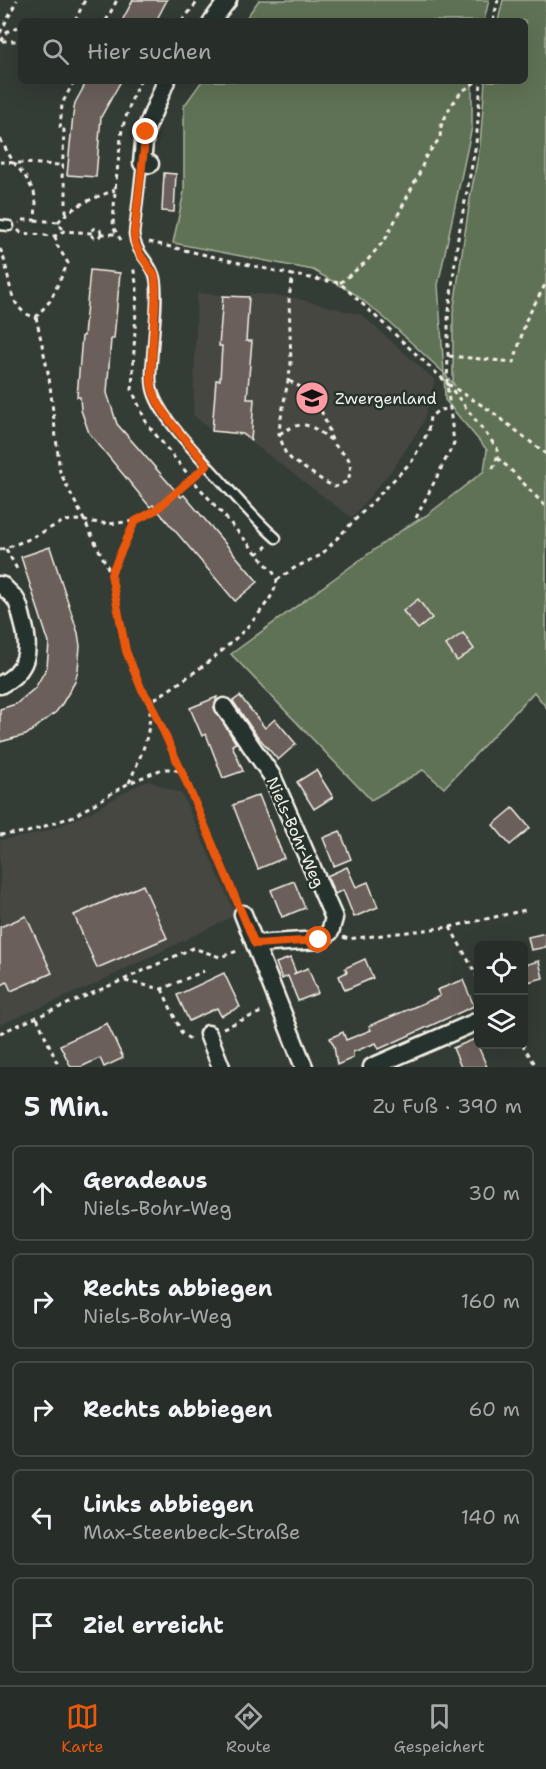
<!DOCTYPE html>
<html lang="de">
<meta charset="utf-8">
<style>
:root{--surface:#272d28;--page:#2f3530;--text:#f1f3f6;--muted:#a4a8a8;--line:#434945;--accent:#ea580c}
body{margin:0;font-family:"Shantell Sans",sans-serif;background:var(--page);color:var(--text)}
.controls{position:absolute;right:18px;bottom:18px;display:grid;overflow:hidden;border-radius:9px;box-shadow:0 6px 24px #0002}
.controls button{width:54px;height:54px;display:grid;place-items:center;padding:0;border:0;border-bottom:2px solid var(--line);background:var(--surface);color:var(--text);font:30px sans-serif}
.stop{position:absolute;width:18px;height:18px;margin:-14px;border:4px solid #ea580c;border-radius:50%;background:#fff}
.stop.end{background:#ea580c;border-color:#fff;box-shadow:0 2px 6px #0008}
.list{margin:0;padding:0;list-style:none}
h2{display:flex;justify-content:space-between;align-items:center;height:78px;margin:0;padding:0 24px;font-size:26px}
h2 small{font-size:20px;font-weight:400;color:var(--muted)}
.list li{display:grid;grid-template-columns:39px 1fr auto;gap:18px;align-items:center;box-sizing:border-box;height:96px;margin:0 12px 12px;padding:0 12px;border:2px solid var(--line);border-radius:9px}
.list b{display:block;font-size:22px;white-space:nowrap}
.list p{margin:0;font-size:20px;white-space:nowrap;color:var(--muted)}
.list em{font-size:20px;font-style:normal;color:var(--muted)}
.icon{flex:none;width:33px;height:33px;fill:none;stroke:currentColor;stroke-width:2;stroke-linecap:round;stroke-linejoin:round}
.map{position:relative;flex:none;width:546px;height:1067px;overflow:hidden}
.search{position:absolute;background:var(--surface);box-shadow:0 6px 24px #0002;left:18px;right:18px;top:18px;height:66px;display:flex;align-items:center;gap:15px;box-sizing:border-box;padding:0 21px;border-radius:9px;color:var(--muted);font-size:22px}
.sheet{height:618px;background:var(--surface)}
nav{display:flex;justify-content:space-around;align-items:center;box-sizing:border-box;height:84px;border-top:2px solid var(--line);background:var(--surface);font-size:16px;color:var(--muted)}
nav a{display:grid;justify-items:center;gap:3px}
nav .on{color:var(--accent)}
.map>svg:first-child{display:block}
.built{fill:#444641}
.green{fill:#617254;stroke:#aab29e;stroke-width:1.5}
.building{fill:#6b5f5a;stroke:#f4f1e8;stroke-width:1.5}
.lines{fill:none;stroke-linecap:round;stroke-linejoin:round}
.service-casing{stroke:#f4f1e8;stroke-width:13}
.minor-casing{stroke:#f4f1e8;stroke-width:21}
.path{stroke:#f4f1e8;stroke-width:3;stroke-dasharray:4.5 4.5;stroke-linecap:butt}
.service{stroke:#26332d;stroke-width:8}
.minor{stroke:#26332d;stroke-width:16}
.route{stroke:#ea580c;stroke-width:8}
.labels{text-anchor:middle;stroke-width:5;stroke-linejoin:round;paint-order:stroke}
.poi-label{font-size:16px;fill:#f4f1e8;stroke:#26332d;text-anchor:start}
.street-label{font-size:16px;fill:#f4f1e8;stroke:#26332d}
</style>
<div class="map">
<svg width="546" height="1067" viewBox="0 0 546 1067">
<rect width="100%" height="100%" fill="#343c36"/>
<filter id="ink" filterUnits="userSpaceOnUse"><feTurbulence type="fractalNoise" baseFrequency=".0167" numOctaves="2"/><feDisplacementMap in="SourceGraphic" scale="12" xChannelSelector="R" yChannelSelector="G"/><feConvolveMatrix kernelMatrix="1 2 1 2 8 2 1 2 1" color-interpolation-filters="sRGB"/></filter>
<g filter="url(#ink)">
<g class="built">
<path d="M197,293L249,297L250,293L296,298L362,315L435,380L423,423L395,466L352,518L239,433L212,431L193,415Z"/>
<path d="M149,781L182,794L236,915L91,986L0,1025V840L27,836L52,829L91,812L135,786Z"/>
</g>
<g class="green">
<path d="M259,0H489L484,21H244Z"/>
<path d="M503,0H546V707L534,692L444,788L423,770L371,800L231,654L350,567L405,528L427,515L484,471L487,450L445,400L444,373L388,321L355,294L313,270L173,243L184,192V106L202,81H472V127L438,285L444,373L455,386L453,383V313L471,193L480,146L485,81H525V21H498Z"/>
</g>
<g class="building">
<path d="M133,0H167L156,21H122Z"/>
<path d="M87,81H121L101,117L96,177L67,175L73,115L75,103Z"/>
<path d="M164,173L176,174L174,212L162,211Z"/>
<path d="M90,270L120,273L114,339H111L107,393L117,424L181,497L184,495L258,582L235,601L153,505L150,507L89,433L81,410L80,397H77L82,336H84Z"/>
<path d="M223,296L249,297L246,341H252L247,399H254L251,440L243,434L212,431L216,380H220L222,346H219Z"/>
<path d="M50,547L78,633L80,646L78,670L75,682L62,704L56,712L26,735L0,742V709L16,704L35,688L47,667L49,643L21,557Z"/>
<path d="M418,599L432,618L418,629L403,611Z"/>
<path d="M463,633L474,649L457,661L446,645Z"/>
<path d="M240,696L265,728L275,719L296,744L278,760L254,732L233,701Z"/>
<path d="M217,697L214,708L234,740L236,743L232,745L243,771L223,778L206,734L202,736L190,708Z"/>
<path d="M316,770L333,797L314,809L297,782Z"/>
<path d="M259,795L284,858L258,869L233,805Z"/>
<path d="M513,808L530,828L510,845L493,825Z"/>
<path d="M340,831L351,859L334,866L323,838Z"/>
<path d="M347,867L356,887L368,882L378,907L354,917L343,890L335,894L327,876Z"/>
<path d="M294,881L305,908L282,917L271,890Z"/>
<path d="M143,885L167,938L97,968L74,915Z"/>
<path d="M26,916L52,973L11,991L7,982L0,986V927Z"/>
<path d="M546,933V947L531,950L528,937Z"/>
<path d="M290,958L296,973L293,974L308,968L318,993L298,1001L288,976L282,979L276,963Z"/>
<path d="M365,959L373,978L345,990L339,976L347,972L345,968Z"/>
<path d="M539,961L543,978L524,983V965Z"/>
<path d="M224,973L240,1007L221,1016L217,1008L189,1021L177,995Z"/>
<path d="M463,980L474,1006L379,1049L376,1043L353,1052V1058L337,1065L334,1046L330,1038L343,1032L346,1040L371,1030L369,1026L440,996L437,990Z"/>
<path d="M107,1023L123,1058L104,1067L100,1058L81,1067H71L60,1045Z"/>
<path d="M475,1039L487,1067H461L453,1048Z"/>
</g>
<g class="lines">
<defs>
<g id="service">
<path d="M142,163L134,234C136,255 152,262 155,278C159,298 153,338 152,360C151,369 150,379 152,388C157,413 190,446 207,465C230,490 251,516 276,538"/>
<path d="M0,225L9,226"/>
</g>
<g id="minor">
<path d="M212,21L228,0"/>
<path d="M150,164L142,163L145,132L166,81"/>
<path d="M0,585L3,586C7,591 13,595 16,600C20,606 21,615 23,622C31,650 28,671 0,685"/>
<path d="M224,707L272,776L334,918L330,932L319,940L255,944"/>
<path d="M243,914L304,1067"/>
<path d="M208,1034L221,1067"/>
<path d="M372,1067L478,1021"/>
</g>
</defs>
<use href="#service" class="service-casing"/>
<use href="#minor" class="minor-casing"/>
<g class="path">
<path d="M75,21L85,0"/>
<path d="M106,21L117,0"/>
<path d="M182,21L199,0"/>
<path d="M493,21L498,0"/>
<path d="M0,33L17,0"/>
<path d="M1,41L8,31L18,27L21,29"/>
<path d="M2,41H21"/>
<path d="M0,139L14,163L25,176L34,192L36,202L35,220H23L19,223"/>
<path d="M0,162L61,165"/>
<path d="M66,213V187L62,179L64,130H60L62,104L74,81"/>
<path d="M35,220L58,222L64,231"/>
<path d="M58,222C73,205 94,198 115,190"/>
<circle cx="96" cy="233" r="5"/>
<path d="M18,230L21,233L55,236L64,231L92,233"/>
<path d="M101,234H117"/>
<path d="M121,240L113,227L115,190L122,129L134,93L140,81"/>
<path d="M149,242L293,275L340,283L447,383L497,448V458L492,471"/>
<path d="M0,249C12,272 5,312 36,317L50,301L68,263L57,245L55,236"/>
<path d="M340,283L366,262L386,238L419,174L426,156L440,138L441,126L450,107L461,92L477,81"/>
<path d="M36,317L49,377L60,472L111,574L119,607L120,627L126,651L141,688L150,702L182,772L238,901"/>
<path d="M449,356L514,362L526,320L546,283"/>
<path d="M289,381C312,392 316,398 326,422C329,427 329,434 332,440C342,459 356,452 348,481L335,487L325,482L291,459L285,452L279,434L280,423L291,365L289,297L293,275"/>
<path d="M448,384L491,411L546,454"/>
<path d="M279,434C304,419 309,424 331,440"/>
<path d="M497,458L509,468L546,507"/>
<path d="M416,518L454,443L447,383L448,356V319L458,238L476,144L481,81"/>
<path d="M6,549L17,569"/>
<path d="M0,550L27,540L64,521L77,520L109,524L135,521"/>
<path d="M257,554L267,546"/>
<path d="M111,574L135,521L156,510L199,472"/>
<path d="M277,580L296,567L321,555L412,461L428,432L430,417L439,410L451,409"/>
<path d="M129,783C142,752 151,737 150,702C190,676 230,650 260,612C268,601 275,593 277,580L273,572L191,478L147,424L132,390L137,289L133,265"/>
<path d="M0,835L28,832L74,816L129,783L162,769H172L182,772"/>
<path d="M450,927L478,978"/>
<path d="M343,937L348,939L450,927L526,910"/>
<path d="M125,981L162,989L204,971"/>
<path d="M162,989L182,1034L192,1040"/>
<path d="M37,1018L59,1067"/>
<path d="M223,1028L264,1011"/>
<path d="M0,1033L123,980L193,948L220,957L240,950"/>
<path d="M522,1044L537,1067"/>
</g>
<use href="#service" class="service"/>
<use href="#minor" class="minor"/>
</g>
</g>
<g class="lines" filter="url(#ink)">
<path class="route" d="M146,132L134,234L135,243L140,254L155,276L156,291L151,374C151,378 151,384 152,388C158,413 190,445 207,465L156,510L135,521L111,574L126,651L141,688L150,702L182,772L255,944L319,940"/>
</g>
<defs>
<symbol id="school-disc" viewBox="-11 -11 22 22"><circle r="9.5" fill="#ff9aa2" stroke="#26332d"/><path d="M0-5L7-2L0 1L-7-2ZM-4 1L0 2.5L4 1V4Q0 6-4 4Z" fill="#111"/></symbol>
</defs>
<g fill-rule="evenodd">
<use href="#school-disc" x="293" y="379" width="38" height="38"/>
</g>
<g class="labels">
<g class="poi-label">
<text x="335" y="404">Zwergenland</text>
</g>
<g class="street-label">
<text transform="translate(296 832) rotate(66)" y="6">Niels-Bohr-Weg</text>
</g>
</g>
</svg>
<div class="controls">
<button><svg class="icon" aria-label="locate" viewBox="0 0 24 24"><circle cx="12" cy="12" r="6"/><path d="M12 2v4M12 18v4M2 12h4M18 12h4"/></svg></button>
<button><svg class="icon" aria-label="layers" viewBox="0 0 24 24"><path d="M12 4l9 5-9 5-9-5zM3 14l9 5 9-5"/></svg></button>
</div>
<div class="stop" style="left:319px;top:940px"></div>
<div class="stop end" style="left:146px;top:132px"></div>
<div class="search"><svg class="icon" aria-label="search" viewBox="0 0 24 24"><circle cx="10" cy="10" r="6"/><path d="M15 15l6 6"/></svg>Hier suchen</div>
</div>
<section class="sheet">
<h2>5 Min.<small>Zu Fuß · 390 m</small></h2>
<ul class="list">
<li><svg class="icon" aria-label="ahead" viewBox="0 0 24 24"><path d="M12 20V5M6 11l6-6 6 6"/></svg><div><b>Geradeaus</b><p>Niels-Bohr-Weg</p></div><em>30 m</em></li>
<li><svg class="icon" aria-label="right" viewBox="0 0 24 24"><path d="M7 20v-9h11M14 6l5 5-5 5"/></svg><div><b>Rechts abbiegen</b><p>Niels-Bohr-Weg</p></div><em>160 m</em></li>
<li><svg class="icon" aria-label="right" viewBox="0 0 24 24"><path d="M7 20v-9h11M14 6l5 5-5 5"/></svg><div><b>Rechts abbiegen</b></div><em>60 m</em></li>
<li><svg class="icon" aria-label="left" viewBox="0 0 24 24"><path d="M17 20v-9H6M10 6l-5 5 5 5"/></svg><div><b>Links abbiegen</b><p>Max-Steenbeck-Straße</p></div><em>140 m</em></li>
<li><svg class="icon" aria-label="arrive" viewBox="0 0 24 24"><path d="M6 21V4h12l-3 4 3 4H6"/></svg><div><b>Ziel erreicht</b></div></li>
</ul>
</section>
<nav>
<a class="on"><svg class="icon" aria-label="map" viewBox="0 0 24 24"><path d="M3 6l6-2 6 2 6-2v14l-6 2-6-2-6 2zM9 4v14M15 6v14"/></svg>Karte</a>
<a><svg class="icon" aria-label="directions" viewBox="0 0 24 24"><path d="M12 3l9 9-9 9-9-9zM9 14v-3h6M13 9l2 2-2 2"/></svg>Route</a>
<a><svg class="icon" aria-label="saved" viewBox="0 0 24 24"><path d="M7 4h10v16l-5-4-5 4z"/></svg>Gespeichert</a>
</nav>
